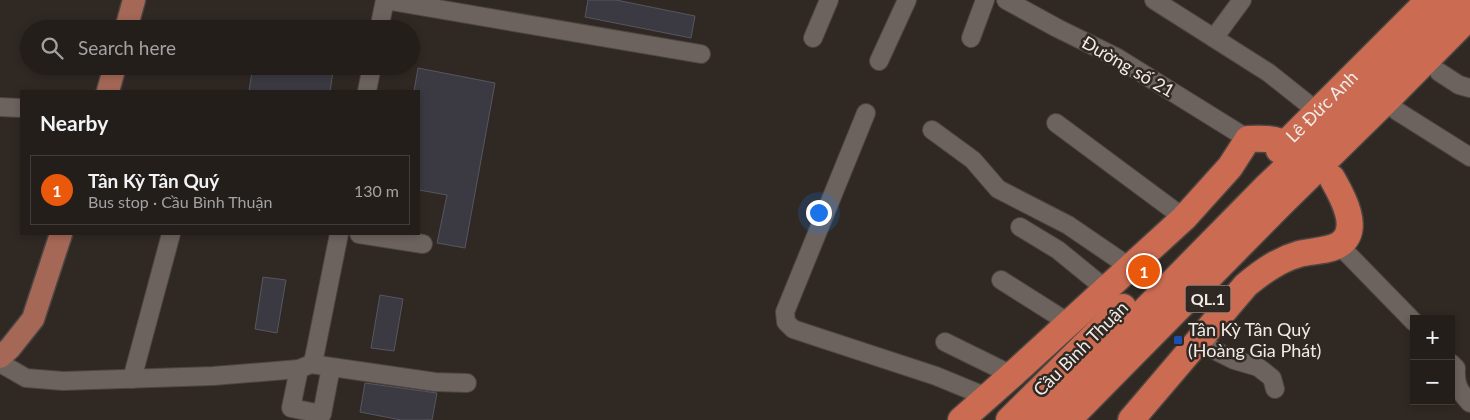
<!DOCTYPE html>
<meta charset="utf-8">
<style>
:root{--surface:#241e1a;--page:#302b27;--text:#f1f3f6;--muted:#a3a2a2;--line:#413c39;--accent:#ea580c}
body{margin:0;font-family:Lato,sans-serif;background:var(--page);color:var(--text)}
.controls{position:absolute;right:15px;bottom:15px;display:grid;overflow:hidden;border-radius:0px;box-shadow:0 2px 8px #0003}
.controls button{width:45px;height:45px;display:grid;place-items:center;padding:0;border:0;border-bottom:1px solid var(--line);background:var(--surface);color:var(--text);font:25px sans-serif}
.you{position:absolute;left:818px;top:212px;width:18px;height:18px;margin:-12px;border:4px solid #fff;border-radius:50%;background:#1a73e8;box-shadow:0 0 0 8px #1a73e833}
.badge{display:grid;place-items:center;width:32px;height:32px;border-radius:50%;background:var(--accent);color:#fff;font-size:16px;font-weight:700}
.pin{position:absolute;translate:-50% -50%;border:2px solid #fff;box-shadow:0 1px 5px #0006}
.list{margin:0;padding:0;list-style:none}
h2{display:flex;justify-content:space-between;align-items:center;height:65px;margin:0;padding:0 20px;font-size:21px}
h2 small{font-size:16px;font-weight:400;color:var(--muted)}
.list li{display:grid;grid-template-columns:32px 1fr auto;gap:15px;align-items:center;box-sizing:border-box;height:70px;margin:0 10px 10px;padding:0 10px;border:1px solid var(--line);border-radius:0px}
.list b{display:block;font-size:19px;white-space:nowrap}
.list p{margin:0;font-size:16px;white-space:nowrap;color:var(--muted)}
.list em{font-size:16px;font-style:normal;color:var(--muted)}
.icon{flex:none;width:28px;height:28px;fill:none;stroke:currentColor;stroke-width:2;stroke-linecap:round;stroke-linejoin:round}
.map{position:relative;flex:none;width:1470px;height:420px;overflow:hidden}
.search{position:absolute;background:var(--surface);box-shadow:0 2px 8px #0003;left:20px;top:20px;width:400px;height:55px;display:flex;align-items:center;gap:12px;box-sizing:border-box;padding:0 18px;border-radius:28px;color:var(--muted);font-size:19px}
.panel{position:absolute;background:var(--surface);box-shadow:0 2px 8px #0003;left:20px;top:90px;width:400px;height:145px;border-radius:0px}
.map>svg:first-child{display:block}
.building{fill:#3b3942;stroke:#57565f}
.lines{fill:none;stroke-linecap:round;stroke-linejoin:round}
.minor-casing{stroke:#4c4541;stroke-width:20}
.major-casing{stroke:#4c4541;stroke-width:25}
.highway-casing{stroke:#4c4541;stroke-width:29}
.minor{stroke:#6d635e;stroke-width:18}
.major{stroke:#a56857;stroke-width:22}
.highway{stroke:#ca6b52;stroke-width:26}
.transit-dot{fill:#1a4fb4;stroke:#302823;stroke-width:2}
.labels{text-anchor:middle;stroke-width:5;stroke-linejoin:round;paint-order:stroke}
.shield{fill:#302823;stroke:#b7b0ad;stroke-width:1}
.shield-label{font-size:16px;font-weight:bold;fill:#f1ebe8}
.street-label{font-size:18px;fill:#f1ebe8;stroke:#302823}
.poi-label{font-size:18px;fill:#f1ebe8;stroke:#302823;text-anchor:start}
</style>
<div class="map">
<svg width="1470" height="420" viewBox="0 0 1470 420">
<rect width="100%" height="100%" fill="#302823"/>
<g class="building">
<path d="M588,0H616L695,16L691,38L585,17Z"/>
<path d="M253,66H334L330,91H249Z"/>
<path d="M418,68L495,83L465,248L437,243L447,195L419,190V91H414Z"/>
<path d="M263,277L286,280L277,333L255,329Z"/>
<path d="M380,295L403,299L394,351L371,348Z"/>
<path d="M365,383L437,393L432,420H401L360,412Z"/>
</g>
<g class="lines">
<defs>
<g id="minor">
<path d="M385,0L701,54"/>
<path d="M1006,0L1057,28L1116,57L1248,139"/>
<path d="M1154,0L1269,73L1318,112"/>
<path d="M379,29L385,0"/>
<path d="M813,38L829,0"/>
<path d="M971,38L985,0"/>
<path d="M1214,38L1242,0"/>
<path d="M879,61L907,0"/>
<path d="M1439,72L1459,85L1470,88"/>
<path d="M367,91L372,66"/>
<path d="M1387,100L1397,111L1470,157"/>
<path d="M0,107L21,108"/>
<path d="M866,113L785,312L786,322L793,329L811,335L936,376L987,397"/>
<path d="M1056,123L1184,218"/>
<path d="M932,130L973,160L998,189L1068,225L1131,268"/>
<path d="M1020,227L1058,250L1107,290"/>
<path d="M359,234L423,244"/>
<path d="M1339,245L1414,322"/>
<path d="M1001,280L1069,323"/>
<path d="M1200,340L1214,350L1234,360L1258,367L1272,378L1275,389"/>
<path d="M945,342L1012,375"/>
<path d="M0,363L26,378L63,381L213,376L299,369L311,364L314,358L339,234"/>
<path d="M1451,363L1456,368C1455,385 1459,391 1470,403"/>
<path d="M311,364L435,382L467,383"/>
<path d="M299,369L291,408L322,414L331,367"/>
<path d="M132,379L171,234"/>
</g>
<g id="major">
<path d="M126,29L134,0"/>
<path d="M108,91L115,66"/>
<path d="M0,357L10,348L33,319L61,234"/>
</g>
<g id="highway">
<path id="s1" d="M1279,150L1429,0"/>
<path d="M961,420L1012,375L1184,218L1230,167L1248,139C1269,138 1281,138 1297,152"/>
<path d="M1009,420L1123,307"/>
<path d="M1037,420L1265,188L1388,71L1459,0"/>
<path d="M1068,420L1281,204L1387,100L1470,16"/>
<path d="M1131,420L1246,285C1262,272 1278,260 1299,254C1310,251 1330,251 1340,244C1362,229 1341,194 1332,178"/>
</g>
</defs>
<use href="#minor" class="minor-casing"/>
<use href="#major" class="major-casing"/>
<use href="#highway" class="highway-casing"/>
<use href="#minor" class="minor"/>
<use href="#major" class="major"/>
<use href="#highway" class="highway"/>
</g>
<rect class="transit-dot" x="1173" y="335" width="10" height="10" rx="2.5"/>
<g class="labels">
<rect class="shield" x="1185.5" y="285.5" width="45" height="27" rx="4"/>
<g class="shield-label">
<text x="1208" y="305">QL.1</text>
</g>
<g class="street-label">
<text transform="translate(1128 67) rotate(30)" y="6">Đường số 21</text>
<text dy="6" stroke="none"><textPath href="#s1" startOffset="61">Lê Đức Anh</textPath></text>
<text transform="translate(1081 349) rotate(-45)" y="6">Cầu Bình Thuận</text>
</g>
<g class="poi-label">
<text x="1188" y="336">Tân Kỳ Tân Quý<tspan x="1188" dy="21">(Hoàng Gia Phát)</tspan></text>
</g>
</g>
</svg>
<div class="controls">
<button>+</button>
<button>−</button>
</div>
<div class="you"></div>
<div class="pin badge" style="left:1144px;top:271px">1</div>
<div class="search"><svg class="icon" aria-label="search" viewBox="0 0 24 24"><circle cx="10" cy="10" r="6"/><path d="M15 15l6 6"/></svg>Search here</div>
<section class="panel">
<h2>Nearby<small></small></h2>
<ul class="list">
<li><span class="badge">1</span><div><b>Tân Kỳ Tân Quý</b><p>Bus stop · Cầu Bình Thuận</p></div><em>130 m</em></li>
</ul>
</section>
</div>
